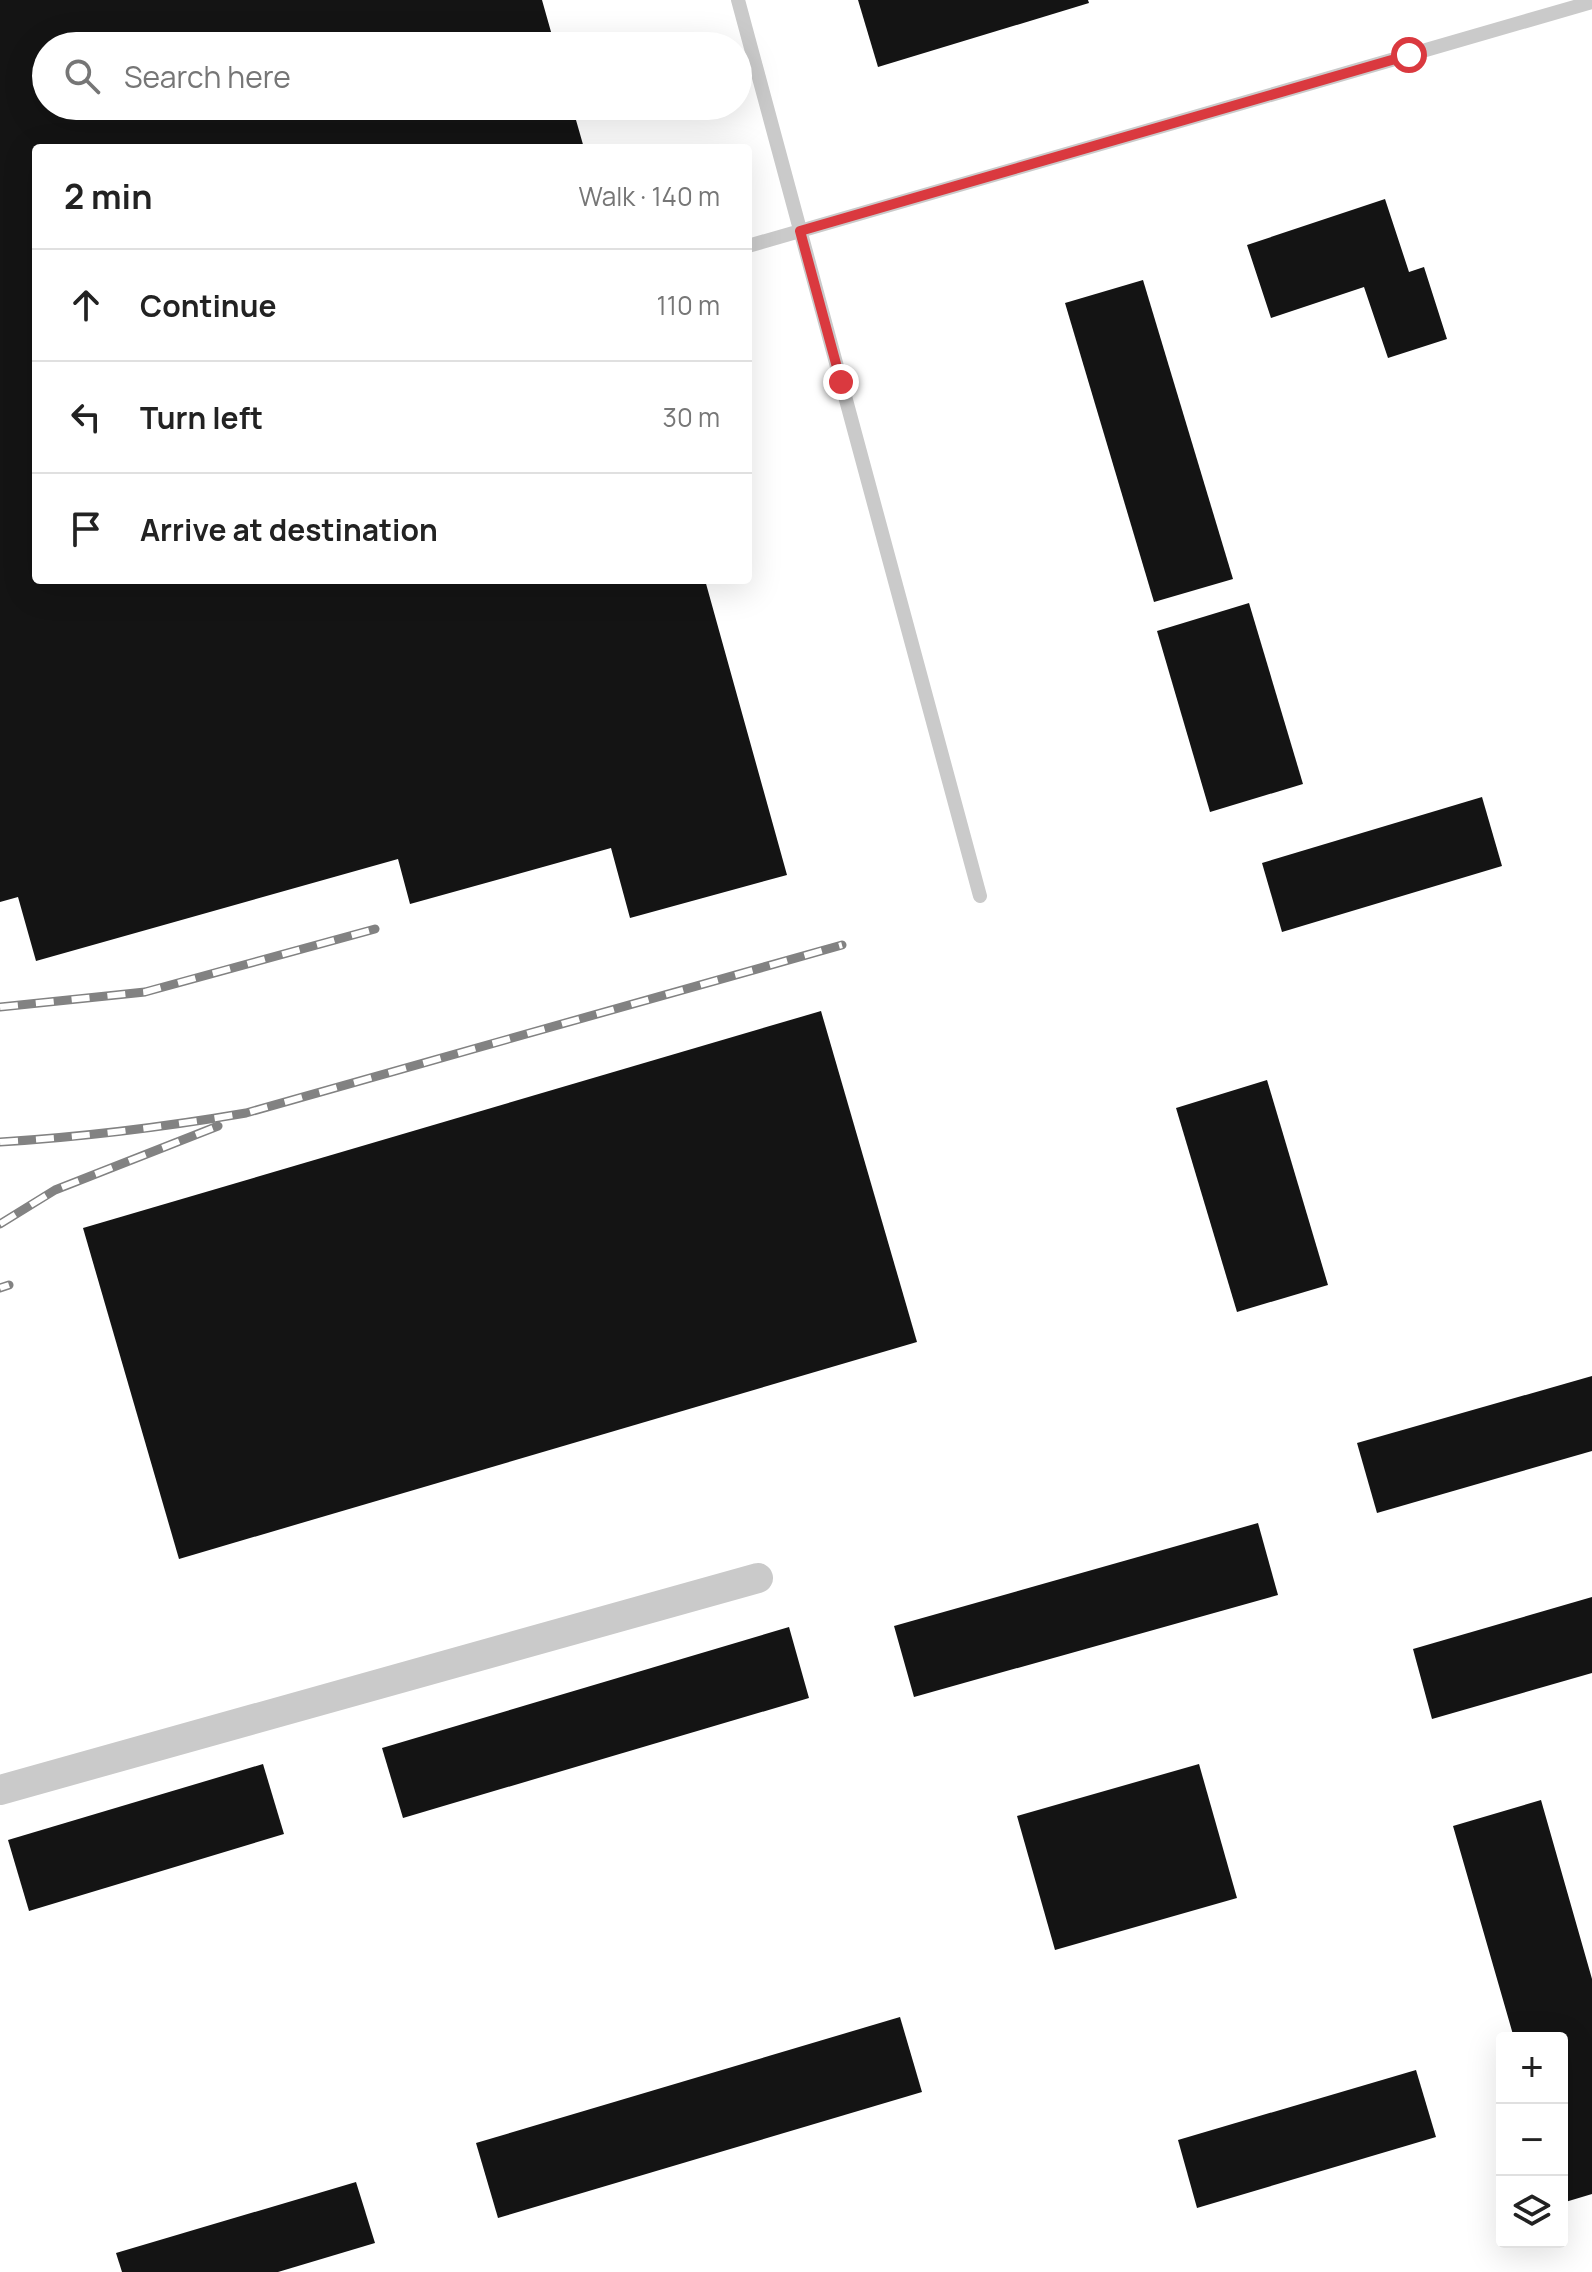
<!DOCTYPE html>
<meta charset="utf-8">
<style>
:root{--surface:#fff;--page:#f6f6f6;--text:#222;--muted:#767676;--line:#e0e0e0}
body{margin:0;font-family:Manrope,sans-serif;background:var(--page);color:var(--text)}
.controls{position:absolute;right:24px;bottom:24px;display:grid;overflow:hidden;border-radius:8px;box-shadow:0 8px 32px #0002}
.controls button{width:72px;height:72px;display:grid;place-items:center;padding:0;border:0;border-bottom:2px solid var(--line);background:var(--surface);color:var(--text);font:40px sans-serif}
.stop{position:absolute;width:24px;height:24px;margin:-18px;border:6px solid #da393f;border-radius:50%;background:#fff}
.stop.end{background:#da393f;border-color:#fff;box-shadow:0 2px 8px #0008}
.list{margin:0;padding:0;list-style:none}
h2{display:flex;justify-content:space-between;align-items:center;height:104px;margin:0;padding:0 32px;font-size:34px}
h2 small{font-size:26px;font-weight:400;color:var(--muted)}
.list li{display:grid;grid-template-columns:52px 1fr auto;gap:24px;align-items:center;box-sizing:border-box;height:112px;padding:0 32px;border-top:2px solid var(--line)}
.list b{display:block;font-size:30px;white-space:nowrap}
.list em{font-size:26px;font-style:normal;color:var(--muted)}
.icon{flex:none;width:44px;height:44px;fill:none;stroke:currentColor;stroke-width:2;stroke-linecap:round;stroke-linejoin:round}
.map{position:relative;flex:none;width:1592px;height:2272px;overflow:hidden}
.search{position:absolute;background:var(--surface);box-shadow:0 8px 32px #0002;left:32px;top:32px;width:720px;height:88px;display:flex;align-items:center;gap:20px;box-sizing:border-box;padding:0 28px;border-radius:44px;color:var(--muted);font-size:30px}
.panel{position:absolute;background:var(--surface);box-shadow:0 8px 32px #0002;left:32px;top:144px;width:720px;height:440px;border-radius:8px}
.map>svg:first-child{display:block}
.building{fill:#141414}
.lines{fill:none;stroke-linecap:round;stroke-linejoin:round}
.service{stroke:#cacaca;stroke-width:14}
.minor{stroke:#cacaca;stroke-width:30}
.rail-casing{stroke:#828282;stroke-width:9}
.rail{stroke:#fff;stroke-width:6;stroke-dasharray:18;stroke-linecap:butt}
.route{stroke:#da393f;stroke-width:10}
</style>
<div class="map">
<svg width="1592" height="2272" viewBox="0 0 1592 2272">
<rect width="100%" height="100%" fill="#fff"/>
<g class="building">
<path d="M0,0H542L555,46H46V106H572L584,148H36V580H705L787,875L630,918L611,848L410,904L398,859L36,961L18,897L0,902Z"/>
<path d="M858,0H1088L1089,3L878,67Z"/>
<path d="M1385,199L1409,272L1424,267L1447,339L1388,358L1364,287L1271,318L1247,245Z"/>
<path d="M1143,280L1233,579L1154,602L1065,303Z"/>
<path d="M1249,603L1303,784L1210,812L1157,631Z"/>
<path d="M1482,797L1502,866L1282,932L1262,863Z"/>
<path d="M821,1011L917,1342L179,1559L83,1228Z"/>
<path d="M1267,1080L1328,1285L1237,1312L1176,1108Z"/>
<path d="M1592,1376V1451L1377,1513L1357,1443Z"/>
<path d="M1258,1523L1278,1595L914,1697L894,1626Z"/>
<path d="M1592,1597V1673L1432,1719L1413,1649Z"/>
<path d="M789,1627L809,1698L403,1818L382,1748Z"/>
<path d="M263,1764L284,1834L29,1911L8,1840Z"/>
<path d="M1199,1764L1237,1898L1055,1950L1017,1816Z"/>
<path d="M1541,1800L1592,1979V2194L1562,2203V2038H1514L1453,1826Z"/>
<path d="M900,2017L922,2092L498,2218L476,2143Z"/>
<path d="M1416,2070L1436,2137L1197,2208L1178,2140Z"/>
<path d="M356,2182L375,2243L278,2272H122L116,2253Z"/>
</g>
<g class="lines">
<g class="service">
<path d="M738,0L980,896"/>
<path d="M748,246L1592,2"/>
</g>
<path class="minor" d="M0,1790L758,1578"/>
<defs>
<g id="rail">
<path d="M0,1007L145,992L375,929"/>
<path d="M0,1142C83,1137 164,1127 246,1113L842,945"/>
<path d="M0,1224L55,1190L218,1126"/>
<path d="M0,1288L9,1285"/>
</g>
</defs>
<use href="#rail" class="rail-casing"/>
<use href="#rail" class="rail"/>
</g>
<g class="lines">
<path class="route" d="M841,382L800,231L1409,55"/>
</g>
</svg>
<div class="controls">
<button>+</button>
<button>−</button>
<button><svg class="icon" aria-label="layers" viewBox="0 0 24 24"><path d="M12 4l9 5-9 5-9-5zM3 14l9 5 9-5"/></svg></button>
</div>
<div class="stop" style="left:1409px;top:55px"></div>
<div class="stop end" style="left:841px;top:382px"></div>
<div class="search"><svg class="icon" aria-label="search" viewBox="0 0 24 24"><circle cx="10" cy="10" r="6"/><path d="M15 15l6 6"/></svg>Search here</div>
<section class="panel">
<h2>2 min<small>Walk · 140 m</small></h2>
<ul class="list">
<li><svg class="icon" aria-label="ahead" viewBox="0 0 24 24"><path d="M12 20V5M6 11l6-6 6 6"/></svg><div><b>Continue</b></div><em>110 m</em></li>
<li><svg class="icon" aria-label="left" viewBox="0 0 24 24"><path d="M17 20v-9H6M10 6l-5 5 5 5"/></svg><div><b>Turn left</b></div><em>30 m</em></li>
<li><svg class="icon" aria-label="arrive" viewBox="0 0 24 24"><path d="M6 21V4h12l-3 4 3 4H6"/></svg><div><b>Arrive at destination</b></div></li>
</ul>
</section>
</div>
